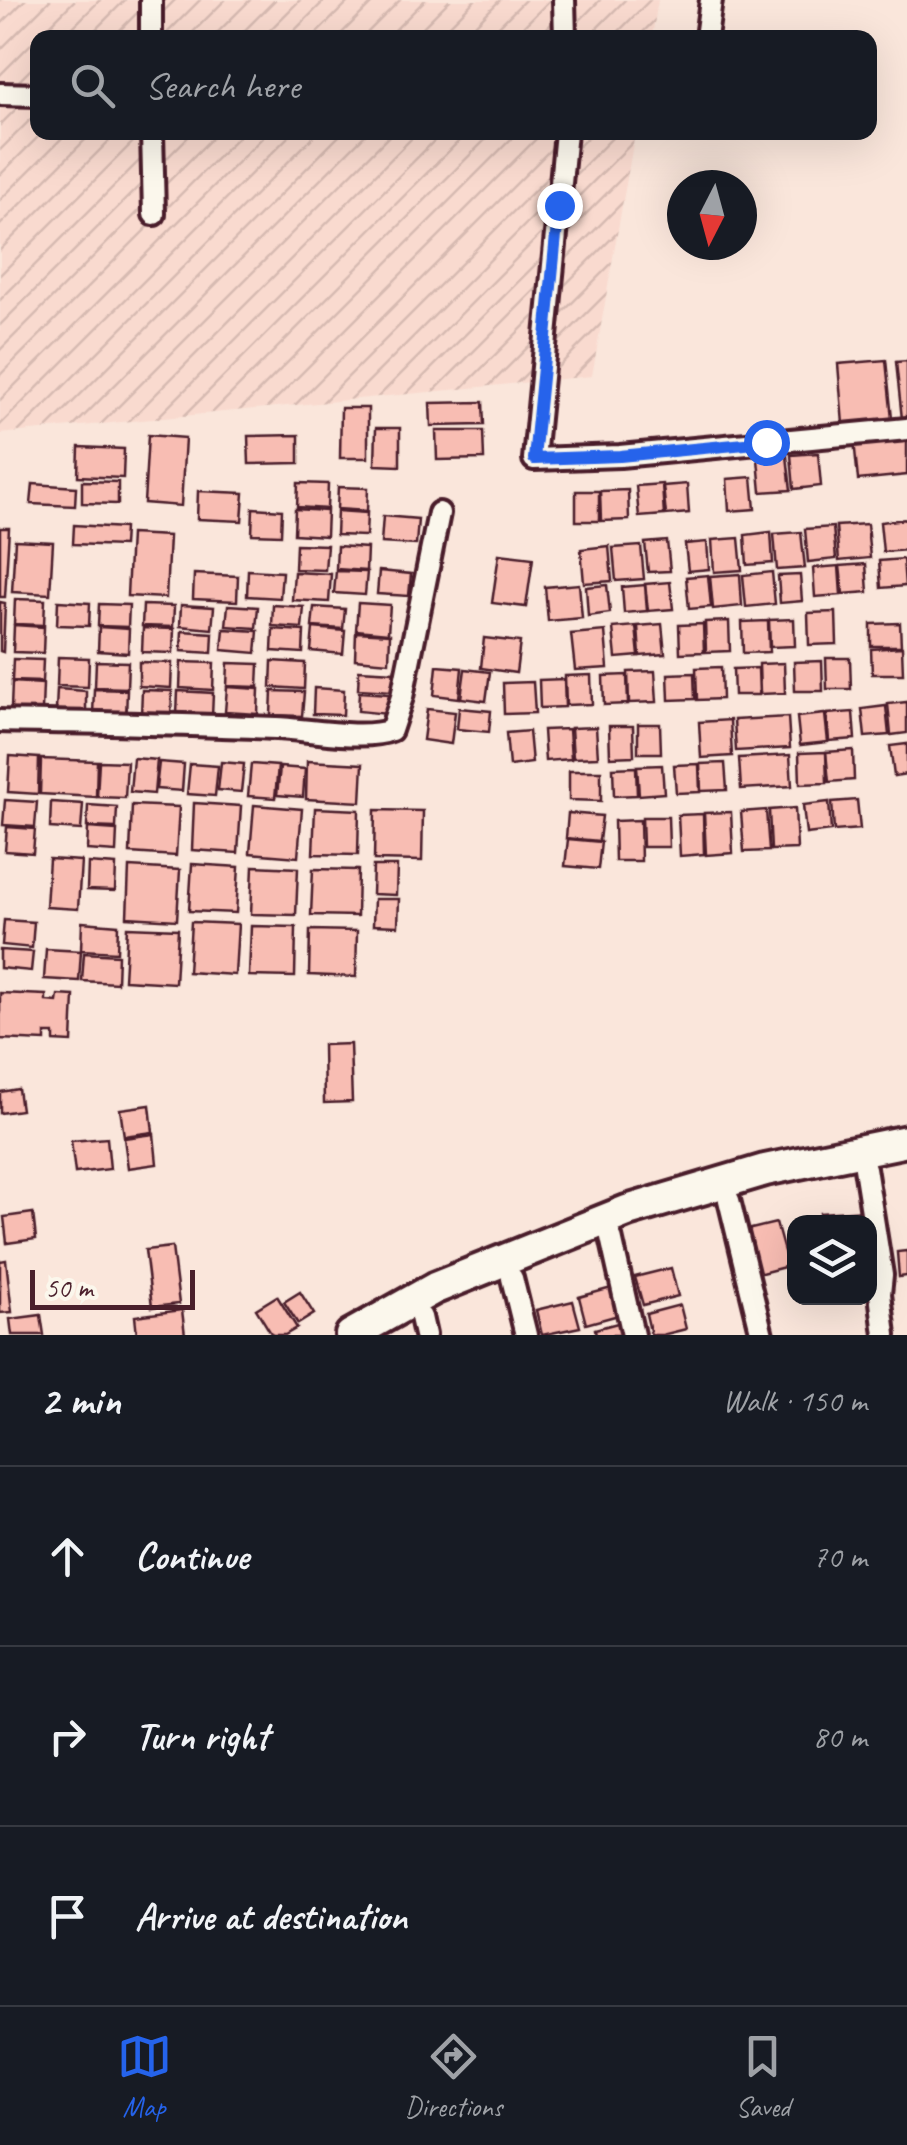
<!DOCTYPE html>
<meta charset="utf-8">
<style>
:root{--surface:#171b24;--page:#20242c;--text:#f1f3f6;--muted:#9ea1a6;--line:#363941;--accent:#2563eb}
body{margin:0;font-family:Caveat,sans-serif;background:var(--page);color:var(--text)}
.controls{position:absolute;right:30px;bottom:30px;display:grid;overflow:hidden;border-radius:20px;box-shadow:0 10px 40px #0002}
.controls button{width:90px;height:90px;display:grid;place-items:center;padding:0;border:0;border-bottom:2px solid var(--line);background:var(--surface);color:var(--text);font:50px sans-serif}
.compass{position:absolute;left:667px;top:170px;width:90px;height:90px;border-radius:50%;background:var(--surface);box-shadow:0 10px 40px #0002;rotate:186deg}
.scale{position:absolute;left:30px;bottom:25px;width:165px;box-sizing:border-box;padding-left:10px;border:5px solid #4a1f2b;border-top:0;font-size:28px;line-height:35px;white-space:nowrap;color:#4a1f2b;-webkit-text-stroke:8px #fbf7ec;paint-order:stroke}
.stop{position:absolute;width:30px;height:30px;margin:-22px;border:8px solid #2563eb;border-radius:50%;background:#fff}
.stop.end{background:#2563eb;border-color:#fff;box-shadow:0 2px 10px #0008}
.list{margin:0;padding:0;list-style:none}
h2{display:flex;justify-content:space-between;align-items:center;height:130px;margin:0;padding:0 40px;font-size:42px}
h2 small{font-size:32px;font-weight:400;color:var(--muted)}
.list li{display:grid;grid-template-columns:65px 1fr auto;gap:30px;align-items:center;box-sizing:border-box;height:180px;padding:0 40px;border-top:2px solid var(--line)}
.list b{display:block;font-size:38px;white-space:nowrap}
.list em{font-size:32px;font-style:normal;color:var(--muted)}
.icon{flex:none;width:55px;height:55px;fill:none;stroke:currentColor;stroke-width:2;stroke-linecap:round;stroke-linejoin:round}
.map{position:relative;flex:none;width:907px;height:1335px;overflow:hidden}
.search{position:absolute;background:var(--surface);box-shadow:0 10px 40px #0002;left:30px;right:30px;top:30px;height:110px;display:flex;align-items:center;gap:25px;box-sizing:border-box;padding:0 35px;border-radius:20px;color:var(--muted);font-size:38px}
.sheet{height:670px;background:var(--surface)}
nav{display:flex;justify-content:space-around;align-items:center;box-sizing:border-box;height:140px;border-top:2px solid var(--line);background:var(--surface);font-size:28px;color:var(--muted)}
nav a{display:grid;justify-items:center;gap:5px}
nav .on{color:var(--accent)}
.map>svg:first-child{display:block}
.industrial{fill:url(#industrial-furrows)}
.building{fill:#f8bdb3;stroke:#4a1f2b;stroke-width:2.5}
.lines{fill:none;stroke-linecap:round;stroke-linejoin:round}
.street-casing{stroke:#4a1f2b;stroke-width:28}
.secondary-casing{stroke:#4a1f2b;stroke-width:38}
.street{stroke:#fbf7ec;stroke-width:20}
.secondary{stroke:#fbf7ec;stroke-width:30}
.route{stroke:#2563eb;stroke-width:12}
</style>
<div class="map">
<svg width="907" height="1335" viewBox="0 0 907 1335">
<defs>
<pattern id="industrial-furrows" width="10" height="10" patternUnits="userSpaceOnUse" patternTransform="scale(2.5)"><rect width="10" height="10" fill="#f9dacf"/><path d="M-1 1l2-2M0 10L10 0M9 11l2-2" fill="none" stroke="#d7bbb2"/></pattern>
</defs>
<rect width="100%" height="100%" fill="#fae6db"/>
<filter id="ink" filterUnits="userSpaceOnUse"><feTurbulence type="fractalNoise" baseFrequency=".01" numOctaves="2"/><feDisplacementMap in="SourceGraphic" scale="20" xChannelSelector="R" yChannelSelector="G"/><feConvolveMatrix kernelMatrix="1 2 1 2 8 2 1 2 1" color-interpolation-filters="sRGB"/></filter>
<g filter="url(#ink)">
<path class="industrial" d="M0,0H658L652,37L38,38V132L635,133L592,376L0,434Z"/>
<g class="building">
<path d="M886,360L892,419L843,424L838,364Z"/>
<path d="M907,361V418L902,419L896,362Z"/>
<path d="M483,402L484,425L431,426L430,403Z"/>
<path d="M341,408H368V458H340Z"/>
<path d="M376,428H400V466L375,465Z"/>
<path d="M436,431H483L484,459L437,460Z"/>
<path d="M148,435L185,438L181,506L144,503Z"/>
<path d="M299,435V463L249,464L248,436Z"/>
<path d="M907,435V475L858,480L854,440Z"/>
<path d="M79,447L124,449L123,478L78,476Z"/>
<path d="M818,453L821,486L794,489L791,455Z"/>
<path d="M787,456L791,490L761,492L758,459Z"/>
<path d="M752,477L755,509L729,511L727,479Z"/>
<path d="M82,481L118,482V504L82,503Z"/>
<path d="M298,483L328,484L327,509L297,507Z"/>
<path d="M33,484L76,487L75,506L31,504Z"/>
<path d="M662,484L664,515L639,517L636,486Z"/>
<path d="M687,484L689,513L666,515L663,486Z"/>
<path d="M338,487L368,488L367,511L337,509Z"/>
<path d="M628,490L629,520L601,521L600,491Z"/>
<path d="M198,491L244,493L242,521L197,519Z"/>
<rect x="576" y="491" width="23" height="30"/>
<path d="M253,508L282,510L281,535L252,534Z"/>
<path d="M295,509L327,511L326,536L294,534Z"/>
<path d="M337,511L367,513L366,536L336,535Z"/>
<path d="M383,516L418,519L416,545L381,543Z"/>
<path d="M907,519V550L883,552L880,522Z"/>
<path d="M867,524L870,558L839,561L836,526Z"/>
<path d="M74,525L124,528L123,546L73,544Z"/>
<path d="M833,527L836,559L808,562L805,529Z"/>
<path d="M0,528H9L5,597H0Z"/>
<path d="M771,532L773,563L747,565L745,535Z"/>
<path d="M801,532L805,568L777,570L774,534Z"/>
<path d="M130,534L169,536L166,598L127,596Z"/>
<path d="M739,538L742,570L714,572L712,540Z"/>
<path d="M15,540L53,542L50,594L12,592Z"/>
<path d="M667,541L670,571L648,572L645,543Z"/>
<path d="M707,542L709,569L688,571L685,544Z"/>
<path d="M296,544L327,545L325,570L295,569Z"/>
<path d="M337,546L367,548L366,571L336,569Z"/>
<path d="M609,546L612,581L584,583L581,549Z"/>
<path d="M641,546L644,579L616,581L613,548Z"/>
<path d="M499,554L533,558L526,607L492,603Z"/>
<path d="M903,559L905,586L881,588L879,561Z"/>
<path d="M866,564L868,592L843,594L840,566Z"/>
<path d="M839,566L841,595L815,597L813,568Z"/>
<path d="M248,570L282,572L280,598L247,596Z"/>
<path d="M336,571L367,572L365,595L334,593Z"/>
<path d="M379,571L411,574L409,596L377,594Z"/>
<path d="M294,572L331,574L329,602L292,600Z"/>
<path d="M772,572L775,604L746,607L743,575Z"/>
<path d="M194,574L238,576L237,601L193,599Z"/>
<path d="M740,574L742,606L713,609L710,576Z"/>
<path d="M708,575L711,607L689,609L686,577Z"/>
<path d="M800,575L802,601L780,603L778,576Z"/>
<path d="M670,582L673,609L648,611L645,584Z"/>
<path d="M579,584L582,618L548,621L545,587Z"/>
<path d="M607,585L610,613L588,616L586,587Z"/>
<path d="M645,585L647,611L624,613L622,587Z"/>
<path d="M15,599L45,600L44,625L14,624Z"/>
<path d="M58,601L90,603L89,626L57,625Z"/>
<path d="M0,602L5,603L3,652L0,651Z"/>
<path d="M358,603L390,605L388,633L356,630Z"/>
<path d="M99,604L129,605L128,627L98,626Z"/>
<path d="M143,605L174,606L173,627L142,626Z"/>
<path d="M181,605L214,607L212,629L180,626Z"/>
<path d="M228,605L258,607L256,628L226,626Z"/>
<path d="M273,605L304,607L302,628L272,626Z"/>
<path d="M314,607L345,609L343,629L312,627Z"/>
<path d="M836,612L837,644L809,645L808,613Z"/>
<path d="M794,619L795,646L770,647L769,620Z"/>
<path d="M729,621L730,651L706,652L705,622Z"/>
<path d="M768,621L769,652L743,653L742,622Z"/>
<path d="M900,623L901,646H871V624Z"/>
<path d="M662,624L665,654L640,656L638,626Z"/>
<path d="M703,624L704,652L680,653L679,625Z"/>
<path d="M14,625L44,627L43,653L13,652Z"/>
<path d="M636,626L639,656L616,658L613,628Z"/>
<path d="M99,627L129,629L128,653L98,651Z"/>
<path d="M143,628L174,629L173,653L142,652Z"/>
<path d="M313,628L345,631L343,654L311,651Z"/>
<path d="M224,629L258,631L256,653L222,650Z"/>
<path d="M273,629L304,631L303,653L272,651Z"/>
<path d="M182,631L213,633L212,653L181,651Z"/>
<path d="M605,631L608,668L575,670L571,634Z"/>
<path d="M356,632L390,634L389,662L355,659Z"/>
<path d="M484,638L520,642L516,673L481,668Z"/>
<path d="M902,647L903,674H872L871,649Z"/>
<path d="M58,657L89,658L88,687L57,686Z"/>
<path d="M826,658H850L851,689H827Z"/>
<path d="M13,659L43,660L42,682L12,681Z"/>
<path d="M96,661L128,662L127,688L95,687Z"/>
<path d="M272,661L305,663L304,689L271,687Z"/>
<path d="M822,661L823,691H795L794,662Z"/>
<path d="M139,662L172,663L171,688L139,686Z"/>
<path d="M181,662L214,663L213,690L180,688Z"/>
<path d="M228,663L259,664L258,687L227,686Z"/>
<path d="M784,663L785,693L760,694L759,664Z"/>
<path d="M437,666L462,668L459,698L434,695Z"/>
<path d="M721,667L722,699L697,700L696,668Z"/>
<path d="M758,668L759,695H734L733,669Z"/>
<path d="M465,669L490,672L486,701L461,698Z"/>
<path d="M359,670L394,672L392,691L358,689Z"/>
<path d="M655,671L657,702L629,703L628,672Z"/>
<path d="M694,673L695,699L669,700L668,674Z"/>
<path d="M591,675L592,704L566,705L565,676Z"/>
<path d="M627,675L628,704L604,705L603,676Z"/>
<path d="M564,679L565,707L540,708L539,680Z"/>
<path d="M12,682L43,684L42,710L11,709Z"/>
<path d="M533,682L535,713L504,714L503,683Z"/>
<path d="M227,687L259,689L258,714L225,712Z"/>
<path d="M314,688L344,690L343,715L313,714Z"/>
<path d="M57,689L86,691V712L56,710Z"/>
<path d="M94,689L127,690L126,717L93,715Z"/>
<path d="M142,690L172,691L171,717L141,716Z"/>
<path d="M178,691L213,693L212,717L177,715Z"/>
<path d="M272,691L304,692L302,716L271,715Z"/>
<path d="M359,692L389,694L387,714L358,711Z"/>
<path d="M907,702V733L891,735L888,704Z"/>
<path d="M886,706L889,735L865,737L862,709Z"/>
<path d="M459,708L491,711L489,732L457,729Z"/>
<path d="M427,709L455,712L451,744L423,740Z"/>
<path d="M853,712L855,739L829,741L827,714Z"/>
<path d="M825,714L828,742L800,745L797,717Z"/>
<path d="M788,717L790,748L736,751L734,720Z"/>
<path d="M730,720L732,756L701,758L699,722Z"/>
<path d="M638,724H660L661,753H638Z"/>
<path d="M609,726H633L634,756L610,757Z"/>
<path d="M596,727L598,757L573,758L571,728Z"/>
<path d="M569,729L571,759L545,761L543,730Z"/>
<path d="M529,731L532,763L509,766L506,733Z"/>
<path d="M907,744V774L894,776L890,746Z"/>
<path d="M853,750L854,780L829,782L826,752Z"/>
<path d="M826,752L827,783L800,784L799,753Z"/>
<path d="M790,755L792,786L741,789L739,758Z"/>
<path d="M10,756L39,758L38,794L8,792Z"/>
<path d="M133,758L157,760L154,794L130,792Z"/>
<path d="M41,759L97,761L96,797L40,794Z"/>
<path d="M99,761L127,762L125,798L97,797Z"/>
<path d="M307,761L363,764L361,802L306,799Z"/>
<path d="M159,762L184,764L182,791L156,789Z"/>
<path d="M221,762L244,764L241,792L218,790Z"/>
<path d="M725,763L727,790L701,791L700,764Z"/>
<path d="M190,764L218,766L215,796L187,794Z"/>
<path d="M251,764L278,766L275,798L248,796Z"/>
<path d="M699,764L700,792L676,793L674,765Z"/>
<path d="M662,765L664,793L639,795L637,766Z"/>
<path d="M280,767L305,769L303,797L277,795Z"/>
<path d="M636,767L637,795L614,796L613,768Z"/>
<path d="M569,771H601V801L569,800Z"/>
<path d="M5,800L37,802L35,827L3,825Z"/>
<path d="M857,800L860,829L834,831L832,802Z"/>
<path d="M51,802L83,804L81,830L50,828Z"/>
<path d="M829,802L831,831L806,834L803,805Z"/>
<path d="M194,803L241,806L238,853L192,850Z"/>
<path d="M88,805L117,807L116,828L87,827Z"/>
<path d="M132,805L179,807L176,856L130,853Z"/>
<path d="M254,805L302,809L298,857L250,853Z"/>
<path d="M315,808L359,810L358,855L313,854Z"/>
<path d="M795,808L797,849L771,850L769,810Z"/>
<path d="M375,810L423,811L422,861L374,860Z"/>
<path d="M766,810L769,851L744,852L741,812Z"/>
<path d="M731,812L733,853L706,855L704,813Z"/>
<path d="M568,813L602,816L599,841L566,838Z"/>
<path d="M703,814L704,854L680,856L678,815Z"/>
<path d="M642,817H668L669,847H643Z"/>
<path d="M640,820L641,861H615L614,821Z"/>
<path d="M7,827L35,829L33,853L5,851Z"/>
<path d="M88,828L117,830L116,852L87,850Z"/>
<path d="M568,839L601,842L598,869L565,866Z"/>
<path d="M49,859L81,861L78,909L46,907Z"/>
<path d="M88,863L116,865L115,891L87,890Z"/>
<path d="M192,864L239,867L236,913L189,911Z"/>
<path d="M253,866L298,868L296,915L251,914Z"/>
<path d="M373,866H397L396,895L372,894Z"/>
<path d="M129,867L180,870L177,920L127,917Z"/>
<path d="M313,869L358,870L357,916L311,915Z"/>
<path d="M374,899H399L398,926L373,925Z"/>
<path d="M4,920L34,922L32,948L2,945Z"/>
<path d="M82,922L118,925L117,952L81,950Z"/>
<path d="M191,922L238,924L235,975L188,972Z"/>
<path d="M251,926L296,927L295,977L249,976Z"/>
<path d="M127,927L178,929L175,983L124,980Z"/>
<path d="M310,930L357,931L356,977L309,975Z"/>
<path d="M46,949L81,951L79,981L44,979Z"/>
<path d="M0,950L33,952L31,971L0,968Z"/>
<path d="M84,953L118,955L117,983L82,981Z"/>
<path d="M0,993L46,995V1001L57,1002L58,995L74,996L72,1042L54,1041V1034H45V1041L0,1039Z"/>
<path d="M350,1044L352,1102L324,1103L323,1045Z"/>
<path d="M18,1089L21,1110L0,1113V1092Z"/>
<path d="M150,1105L153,1132L124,1136L120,1109Z"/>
<path d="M154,1134L157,1164L128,1168L124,1138Z"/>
<path d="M107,1138L110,1169L75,1173L71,1141Z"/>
<path d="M865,1210L866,1222H821L820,1213Z"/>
<path d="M33,1213L36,1239L7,1243L4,1217Z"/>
<path d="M776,1223L788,1266L754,1275L743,1231Z"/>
<path d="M172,1247L179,1304L152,1307L145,1250Z"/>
<path d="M907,1251V1276L899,1277L897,1252Z"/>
<path d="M6,1260L12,1312L0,1313V1261Z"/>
<path d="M671,1268L678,1296L643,1305L635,1277Z"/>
<path d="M615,1287L622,1314L586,1324L579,1297Z"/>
<path d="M300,1292L314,1314L298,1324L284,1302Z"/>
<path d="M277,1296L297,1328L285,1335H272L256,1309Z"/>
<path d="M573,1301L580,1327L542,1335L536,1310Z"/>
<path d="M680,1305L686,1329L662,1335H651L646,1314Z"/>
<path d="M182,1310L185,1335H137L135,1316Z"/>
<path d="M41,1315L44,1335H12L10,1319Z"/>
<path d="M625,1321L629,1335H596L595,1329Z"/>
</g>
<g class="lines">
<defs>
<g id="street">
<path d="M151,0V38"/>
<path d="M564,0L565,38"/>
<path d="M706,38L711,0"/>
<path d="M0,94L38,95"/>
<path d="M152,132L154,214"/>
<path d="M566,132L534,459L620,456L907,429"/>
<path d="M0,721C92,723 184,724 276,728C305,729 366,741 391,730L402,697L439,513"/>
<path d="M865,1168L882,1275L880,1294L885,1335"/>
<path d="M729,1200L762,1335"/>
<path d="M611,1237L633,1335"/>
<path d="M512,1278L526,1335"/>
<path d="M421,1317L425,1335"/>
</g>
<path id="secondary" d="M351,1335L435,1288L627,1211L765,1170L907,1141"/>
</defs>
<use href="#street" class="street-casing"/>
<use href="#secondary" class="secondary-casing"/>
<use href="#street" class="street"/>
<use href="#secondary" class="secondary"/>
</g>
</g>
<g class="lines" filter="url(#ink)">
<path class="route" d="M559,205L534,459L620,456L766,442"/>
</g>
</svg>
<div class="controls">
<button><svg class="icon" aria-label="layers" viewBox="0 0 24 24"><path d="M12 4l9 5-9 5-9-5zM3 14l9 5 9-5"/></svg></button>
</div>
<svg class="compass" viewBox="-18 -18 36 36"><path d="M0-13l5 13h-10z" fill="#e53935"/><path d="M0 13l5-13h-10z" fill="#9ea1a6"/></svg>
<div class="scale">50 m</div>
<div class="stop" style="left:766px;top:442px"></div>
<div class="stop end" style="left:559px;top:205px"></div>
<div class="search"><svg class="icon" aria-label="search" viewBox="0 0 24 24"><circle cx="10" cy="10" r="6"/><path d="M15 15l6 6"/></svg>Search here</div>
</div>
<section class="sheet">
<h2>2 min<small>Walk · 150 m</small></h2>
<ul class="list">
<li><svg class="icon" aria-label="ahead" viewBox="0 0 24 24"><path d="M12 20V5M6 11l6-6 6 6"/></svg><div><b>Continue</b></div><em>70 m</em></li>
<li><svg class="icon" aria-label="right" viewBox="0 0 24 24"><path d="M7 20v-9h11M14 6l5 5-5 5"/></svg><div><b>Turn right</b></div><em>80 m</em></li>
<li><svg class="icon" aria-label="arrive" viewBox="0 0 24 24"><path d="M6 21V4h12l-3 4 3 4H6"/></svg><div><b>Arrive at destination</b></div></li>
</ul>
</section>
<nav>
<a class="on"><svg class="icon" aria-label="map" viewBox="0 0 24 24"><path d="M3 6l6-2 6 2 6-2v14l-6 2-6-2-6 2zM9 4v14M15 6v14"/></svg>Map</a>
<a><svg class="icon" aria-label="directions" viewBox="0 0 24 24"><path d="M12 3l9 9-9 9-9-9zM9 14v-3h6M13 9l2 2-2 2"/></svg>Directions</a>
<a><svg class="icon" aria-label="saved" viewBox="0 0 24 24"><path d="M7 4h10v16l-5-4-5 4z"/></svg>Saved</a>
</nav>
